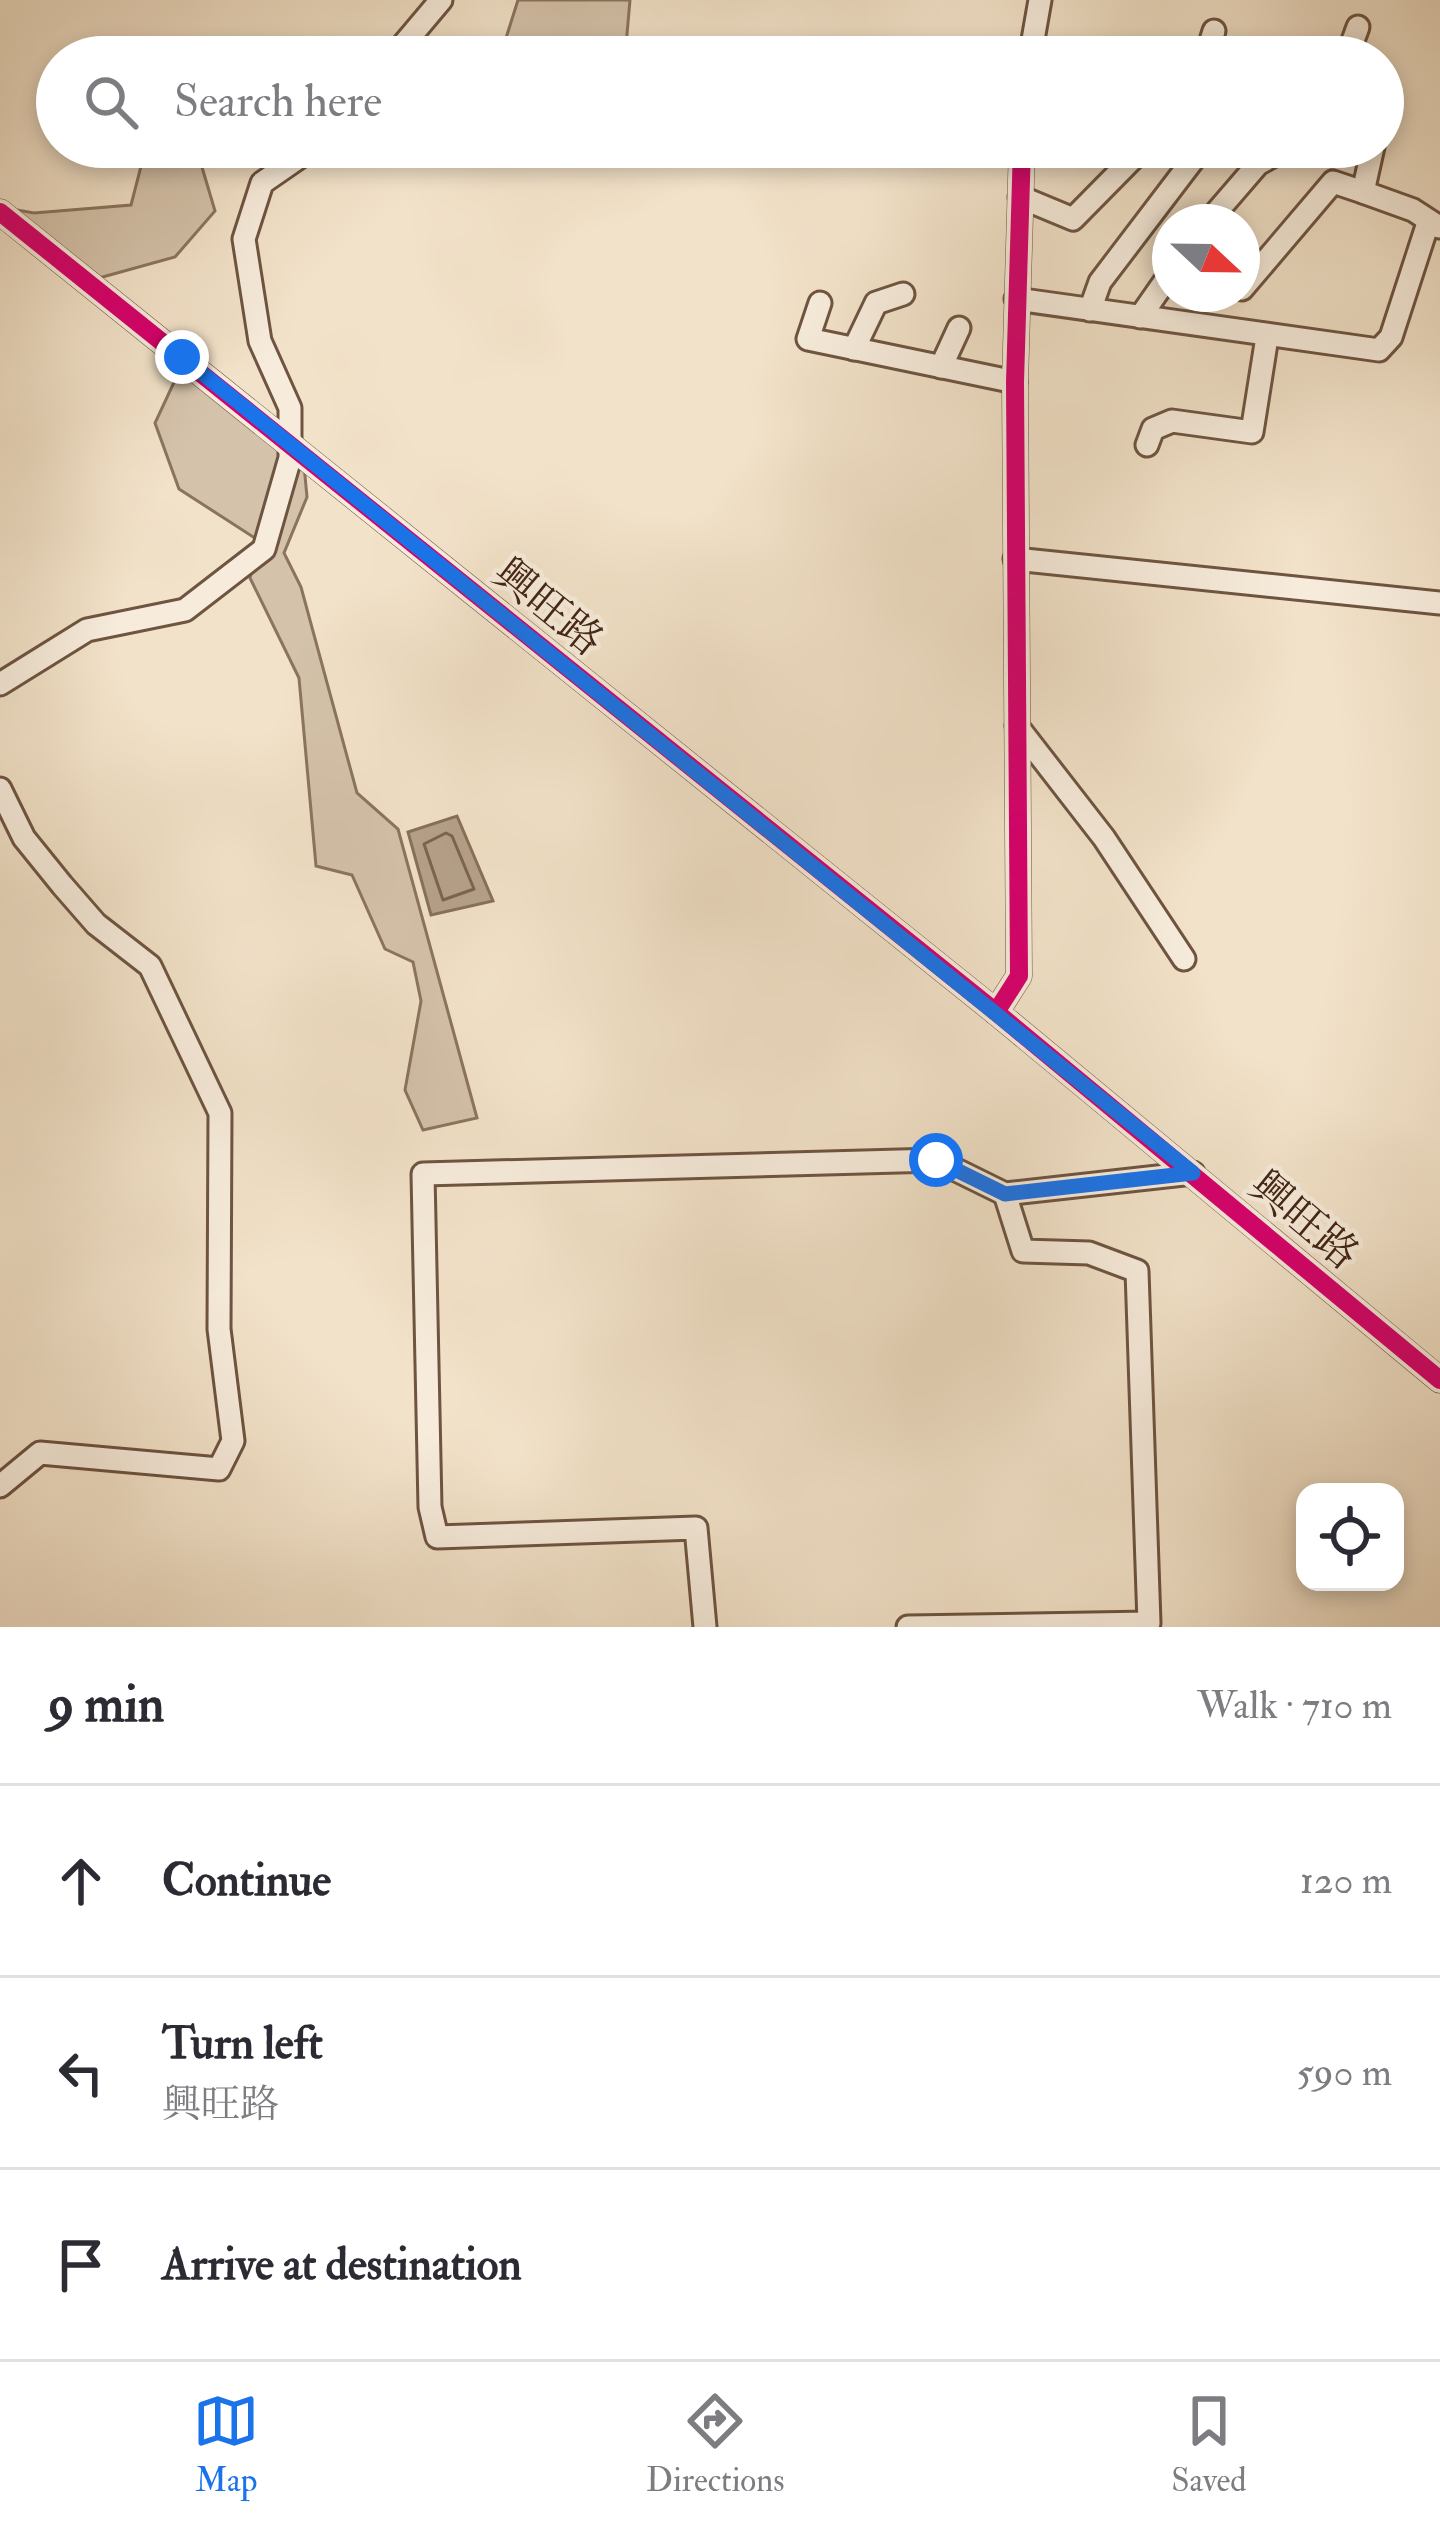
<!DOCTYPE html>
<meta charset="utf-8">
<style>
:root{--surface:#fff;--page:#f2f2f3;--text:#2b2b33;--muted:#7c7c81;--line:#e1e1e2;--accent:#1a73e8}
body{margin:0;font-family:"IM FELL Double Pica","Noto Serif TC",serif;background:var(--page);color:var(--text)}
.controls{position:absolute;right:36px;bottom:36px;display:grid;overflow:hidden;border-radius:24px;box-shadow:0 6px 18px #0003}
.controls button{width:108px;height:108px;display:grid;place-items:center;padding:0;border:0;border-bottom:3px solid var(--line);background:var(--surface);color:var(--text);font:60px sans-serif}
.compass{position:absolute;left:1152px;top:204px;width:108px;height:108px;border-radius:50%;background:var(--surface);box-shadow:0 6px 18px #0003;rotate:112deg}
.stop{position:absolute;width:36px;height:36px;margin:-27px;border:9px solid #1a73e8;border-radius:50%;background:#fff}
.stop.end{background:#1a73e8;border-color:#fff;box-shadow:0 3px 12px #0008}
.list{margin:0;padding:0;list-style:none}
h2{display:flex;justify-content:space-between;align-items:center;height:156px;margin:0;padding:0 48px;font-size:51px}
h2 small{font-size:39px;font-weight:400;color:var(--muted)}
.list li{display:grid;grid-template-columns:78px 1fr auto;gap:36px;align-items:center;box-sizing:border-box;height:192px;padding:0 48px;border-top:3px solid var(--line)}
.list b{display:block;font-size:45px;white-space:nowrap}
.list p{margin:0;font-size:39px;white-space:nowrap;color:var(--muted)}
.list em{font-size:39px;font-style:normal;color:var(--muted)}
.icon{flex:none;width:66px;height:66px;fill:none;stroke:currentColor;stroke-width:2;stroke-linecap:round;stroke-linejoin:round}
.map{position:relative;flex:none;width:1440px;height:1627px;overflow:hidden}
.search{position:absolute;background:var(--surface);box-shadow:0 6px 18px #0003;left:36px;right:36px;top:36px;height:132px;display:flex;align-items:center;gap:30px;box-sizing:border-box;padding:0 42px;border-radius:66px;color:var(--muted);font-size:45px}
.sheet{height:732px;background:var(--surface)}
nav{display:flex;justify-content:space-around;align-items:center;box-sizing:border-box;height:168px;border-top:3px solid var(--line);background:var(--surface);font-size:33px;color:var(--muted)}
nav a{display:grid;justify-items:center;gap:6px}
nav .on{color:var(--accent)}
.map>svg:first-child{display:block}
.green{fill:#d4c2aa;stroke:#8b745f;stroke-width:3}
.water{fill:#b6a28b;stroke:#88705b;stroke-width:3}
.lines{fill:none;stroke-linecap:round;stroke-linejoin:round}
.shore{stroke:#7c6450;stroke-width:3}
.minor-casing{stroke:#6e5441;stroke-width:27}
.minor{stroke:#f7ecdc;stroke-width:21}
.cycleway-casing{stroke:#f7ecdc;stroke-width:26}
.cycleway{stroke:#d6006c;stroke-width:18}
.route{stroke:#1a73e8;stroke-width:15}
.labels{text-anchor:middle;stroke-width:9;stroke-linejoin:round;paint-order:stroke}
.street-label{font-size:42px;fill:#422514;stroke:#f7ecdc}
</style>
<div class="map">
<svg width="1440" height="1627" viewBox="0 0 1440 1627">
<rect width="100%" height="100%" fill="#f2e2c9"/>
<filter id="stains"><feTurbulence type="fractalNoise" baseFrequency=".00167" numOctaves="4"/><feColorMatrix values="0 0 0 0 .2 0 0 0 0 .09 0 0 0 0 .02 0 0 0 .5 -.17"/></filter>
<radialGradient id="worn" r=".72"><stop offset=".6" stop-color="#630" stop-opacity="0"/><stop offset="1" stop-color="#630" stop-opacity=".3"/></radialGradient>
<g class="green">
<path d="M518,0H630L625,57H500Z"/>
<path d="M146,147H196L215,211L175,257L88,281L0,207L34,213L131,205Z"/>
<path d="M183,363L304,465L307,497L284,553L301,587L357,793L398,829L477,1118L423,1130L405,1090L421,1001L413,962L385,949L352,875L316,866L299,678L250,578L258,540L179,489L155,423Z"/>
</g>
<path class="water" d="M457,816L493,901L431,915L408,832Z"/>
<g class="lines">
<path class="shore" d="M446,833L452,836L474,889L443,900L424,844Z"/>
<defs>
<g id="minor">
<path d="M393,57L441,0"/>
<path d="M1030,57L1040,0"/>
<path d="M1206,57L1214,31"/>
<path d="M1347,57L1358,27"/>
<path d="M1373,147L1363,192L1413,210L1439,227"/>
<path d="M1020,197L1073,219L1144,147"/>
<path d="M0,212L996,1012L1440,1380"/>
<path d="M1208,222L1258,164L1288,147"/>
<path d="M1242,289L1333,182L1363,192"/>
<path d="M1016,299L1379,350L1391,337L1428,223"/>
<path d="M820,303L808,339L1015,382"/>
<path d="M1090,310L1100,282L1202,148"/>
<path d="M1140,317L1170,274"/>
<path d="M854,349L876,303L903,294"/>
<path d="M941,367L959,328"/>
<path d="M1147,445L1153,429L1172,421L1252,432L1267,337"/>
<path d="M1015,559L1440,603"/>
<path d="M0,684L87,630L185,610L264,549L290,458V408L260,341L244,239L262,183L314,147"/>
<path d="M1017,726L1104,838L1184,959"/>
<path d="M0,789L24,838L62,885L96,924L150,966L220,1113L219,1329L233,1441L219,1469L40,1453L0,1486"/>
<path d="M996,1012L1019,976L1015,382L1022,147"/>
<path d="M705,1627L696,1528L437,1537L430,1507L423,1174L936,1160L1005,1194L1193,1173"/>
<path d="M908,1627L1149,1623L1137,1271L1089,1253L1023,1251L1005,1194"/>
</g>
</defs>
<use href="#minor" class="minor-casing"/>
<use href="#minor" class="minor"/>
<defs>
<g id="cycleway">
<path d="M0,212L996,1012L1440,1380"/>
<path d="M996,1012L1019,976L1015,382L1022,147"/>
</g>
</defs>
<use href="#cycleway" class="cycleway-casing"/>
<use href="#cycleway" class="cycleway"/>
</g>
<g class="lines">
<path class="route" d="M182,357L1193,1173L1005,1194L936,1160"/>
</g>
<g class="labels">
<g class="street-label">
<text transform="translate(549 606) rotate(39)" y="15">興旺路</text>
<text transform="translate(1305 1219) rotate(40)" y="15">興旺路</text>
</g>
</g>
<rect width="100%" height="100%" filter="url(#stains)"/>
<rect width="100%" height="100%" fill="url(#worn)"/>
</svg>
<div class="controls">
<button><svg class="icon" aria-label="locate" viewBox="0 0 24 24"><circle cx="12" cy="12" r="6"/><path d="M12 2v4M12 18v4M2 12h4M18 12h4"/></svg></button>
</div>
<svg class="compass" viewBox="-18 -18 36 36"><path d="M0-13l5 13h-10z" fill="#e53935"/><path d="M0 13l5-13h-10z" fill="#7c7c81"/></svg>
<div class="stop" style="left:936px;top:1160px"></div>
<div class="stop end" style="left:182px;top:357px"></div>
<div class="search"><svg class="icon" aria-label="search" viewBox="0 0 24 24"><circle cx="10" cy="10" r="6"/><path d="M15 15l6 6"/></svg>Search here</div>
</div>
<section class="sheet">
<h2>9 min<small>Walk · 710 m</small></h2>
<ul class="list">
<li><svg class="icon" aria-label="ahead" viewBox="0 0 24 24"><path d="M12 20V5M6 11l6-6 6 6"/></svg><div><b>Continue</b></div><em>120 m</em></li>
<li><svg class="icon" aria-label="left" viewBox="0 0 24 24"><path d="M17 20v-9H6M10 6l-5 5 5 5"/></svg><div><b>Turn left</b><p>興旺路</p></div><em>590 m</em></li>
<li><svg class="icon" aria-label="arrive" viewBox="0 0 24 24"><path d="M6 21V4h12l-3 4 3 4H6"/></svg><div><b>Arrive at destination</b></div></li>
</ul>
</section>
<nav>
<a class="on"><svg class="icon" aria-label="map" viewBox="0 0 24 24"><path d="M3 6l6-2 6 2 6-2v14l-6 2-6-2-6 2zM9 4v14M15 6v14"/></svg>Map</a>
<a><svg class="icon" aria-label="directions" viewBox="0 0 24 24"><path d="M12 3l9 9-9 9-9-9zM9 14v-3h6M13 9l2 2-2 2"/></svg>Directions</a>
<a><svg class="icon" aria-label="saved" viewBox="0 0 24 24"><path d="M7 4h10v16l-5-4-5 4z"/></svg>Saved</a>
</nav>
